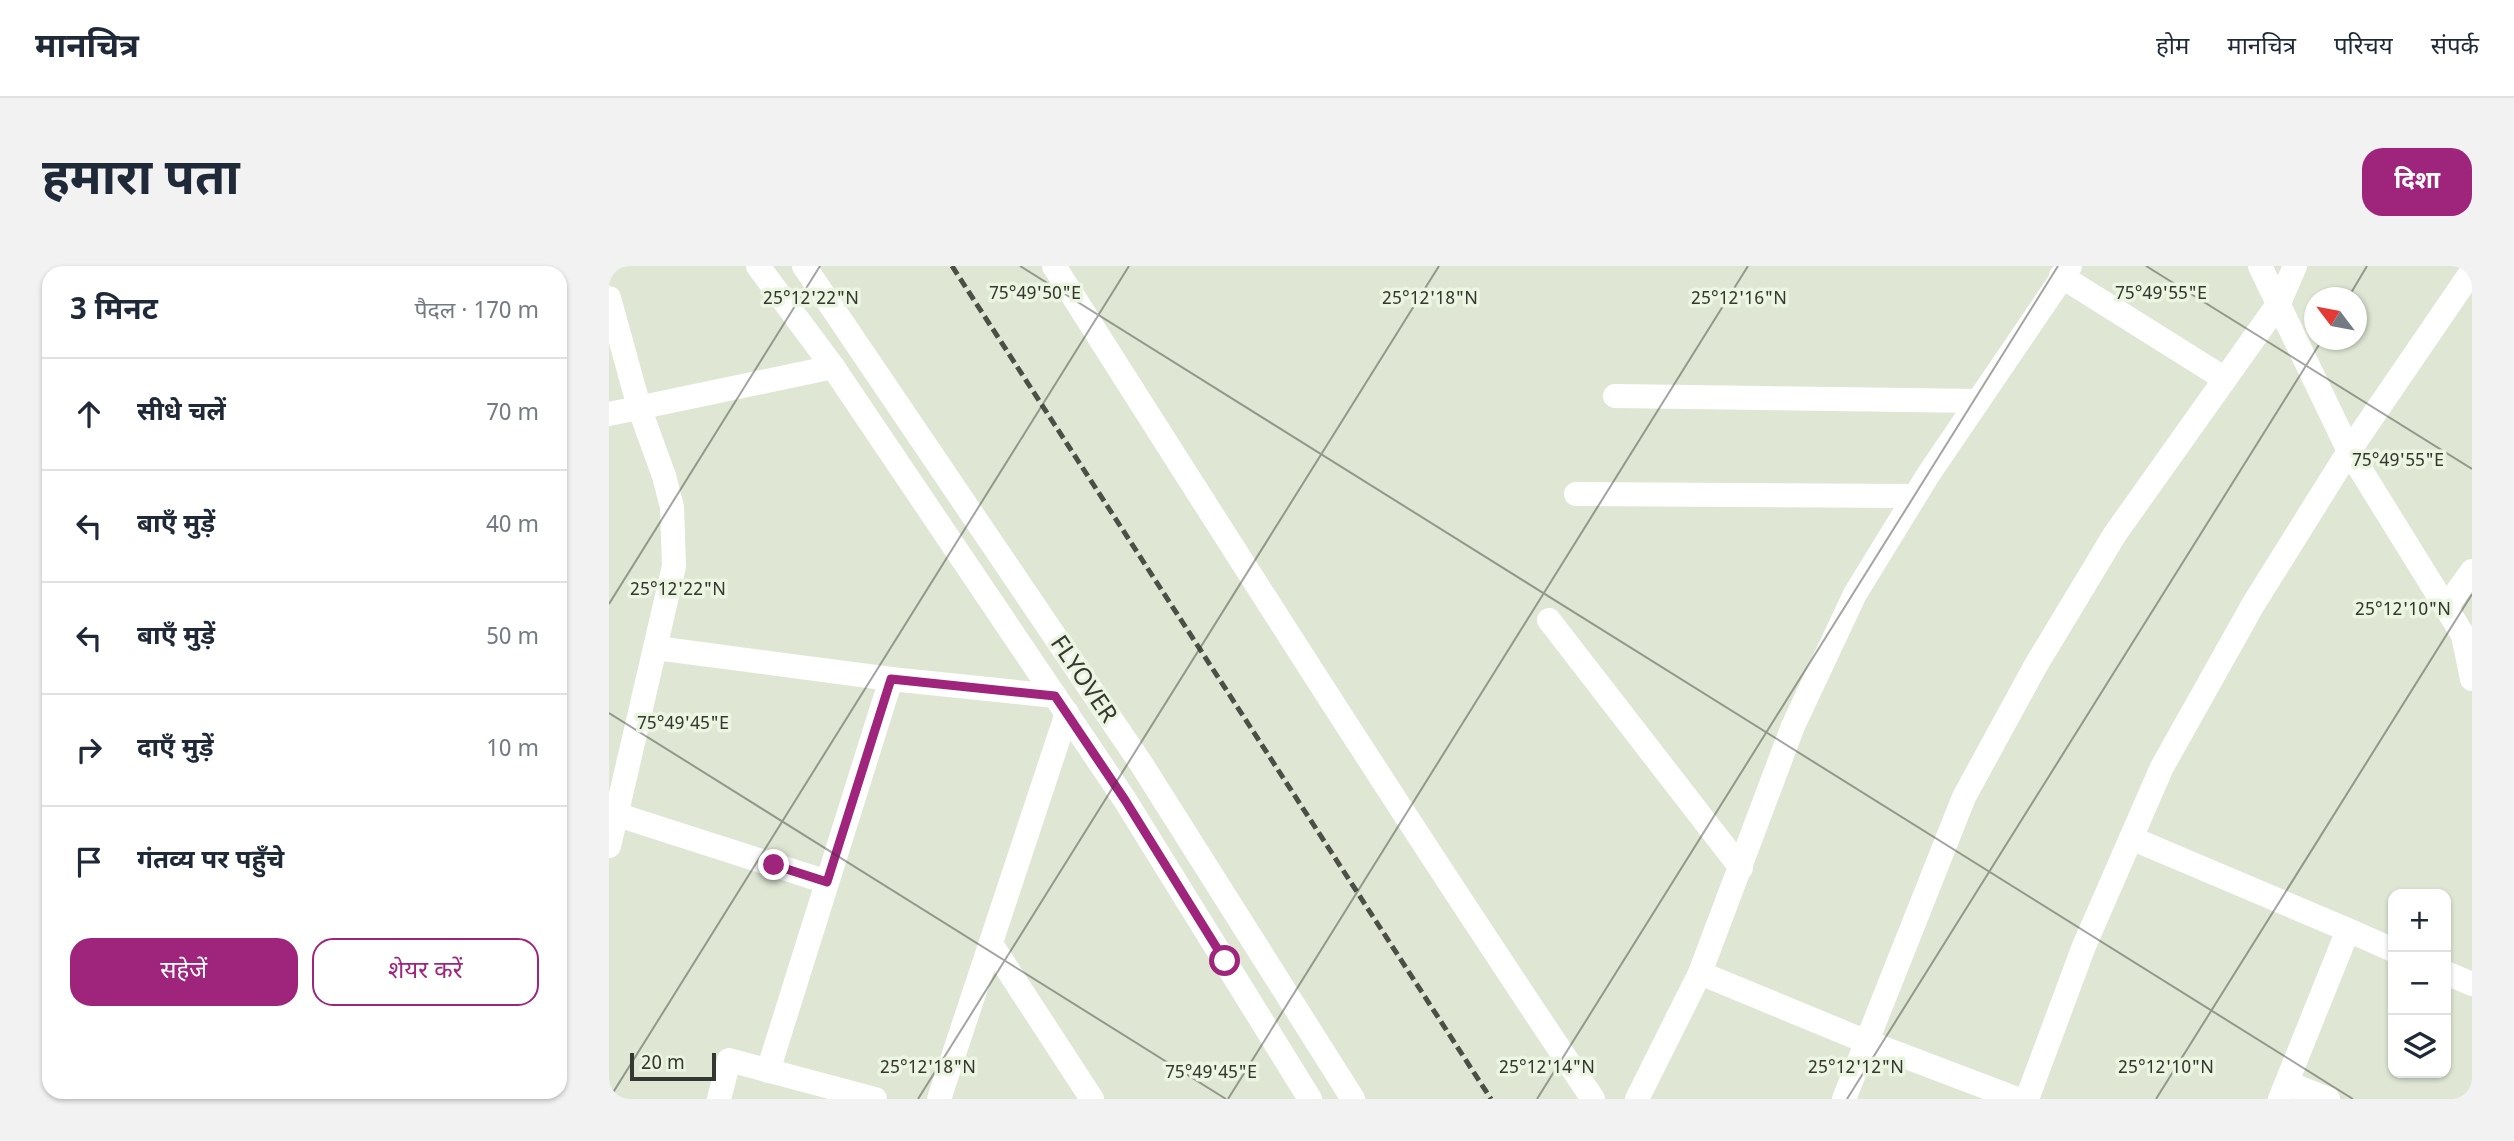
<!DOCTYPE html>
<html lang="hi">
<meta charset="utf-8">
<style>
:root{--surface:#fff;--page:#f2f2f3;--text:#1f2937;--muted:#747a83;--line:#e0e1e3;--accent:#9f247b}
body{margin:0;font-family:Georgia,"Noto Sans Devanagari",serif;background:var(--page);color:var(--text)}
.controls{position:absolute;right:21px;bottom:21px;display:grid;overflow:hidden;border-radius:14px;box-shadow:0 2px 5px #0004}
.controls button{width:63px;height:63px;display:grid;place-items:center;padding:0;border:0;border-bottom:2px solid var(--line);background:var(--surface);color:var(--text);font:35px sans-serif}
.compass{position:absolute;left:1695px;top:21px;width:63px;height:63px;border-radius:50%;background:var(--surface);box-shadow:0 2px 5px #0004;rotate:302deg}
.scale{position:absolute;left:21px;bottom:18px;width:86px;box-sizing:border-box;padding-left:7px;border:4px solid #353830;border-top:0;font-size:19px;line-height:24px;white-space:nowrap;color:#353830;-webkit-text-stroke:5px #ecf5e1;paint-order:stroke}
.stop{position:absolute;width:21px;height:21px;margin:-16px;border:5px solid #9f247b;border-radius:50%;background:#fff}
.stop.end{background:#9f247b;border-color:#fff;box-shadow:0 2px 7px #0008}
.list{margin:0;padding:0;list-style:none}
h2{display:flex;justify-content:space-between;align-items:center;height:91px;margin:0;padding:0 28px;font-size:30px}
h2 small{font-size:23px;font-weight:400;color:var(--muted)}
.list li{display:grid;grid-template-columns:46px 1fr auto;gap:21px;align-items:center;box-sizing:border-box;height:112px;padding:0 28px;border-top:2px solid var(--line)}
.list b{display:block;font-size:26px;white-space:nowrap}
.list em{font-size:23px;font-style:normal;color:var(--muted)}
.actions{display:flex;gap:14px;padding:21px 28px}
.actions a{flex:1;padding:16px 0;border:2px solid var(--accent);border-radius:21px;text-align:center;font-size:24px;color:var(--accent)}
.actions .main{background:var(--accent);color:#fff}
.icon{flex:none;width:38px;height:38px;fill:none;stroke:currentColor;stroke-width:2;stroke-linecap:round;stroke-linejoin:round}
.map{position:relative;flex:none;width:1863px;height:833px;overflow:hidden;border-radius:21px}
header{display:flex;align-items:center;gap:42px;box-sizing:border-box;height:98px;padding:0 35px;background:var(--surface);border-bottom:2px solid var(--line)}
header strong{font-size:33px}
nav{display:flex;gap:38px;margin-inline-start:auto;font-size:24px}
.intro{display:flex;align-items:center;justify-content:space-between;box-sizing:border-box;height:168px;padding:0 42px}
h1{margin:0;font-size:49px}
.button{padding:18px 32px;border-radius:21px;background:var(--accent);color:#fff;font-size:24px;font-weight:700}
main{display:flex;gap:42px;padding:0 42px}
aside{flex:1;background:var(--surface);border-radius:21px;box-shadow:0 2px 5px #0004}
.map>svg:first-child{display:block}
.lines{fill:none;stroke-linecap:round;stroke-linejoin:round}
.minor{stroke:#fff;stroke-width:24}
.rail{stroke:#4c4f46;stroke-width:5;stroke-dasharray:10 5;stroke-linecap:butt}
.route{stroke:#9f247b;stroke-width:9}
.ticks{fill:none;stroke:#353830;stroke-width:2;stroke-opacity:0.45}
.labels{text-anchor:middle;stroke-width:7;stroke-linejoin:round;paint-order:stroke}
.street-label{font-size:24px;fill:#353830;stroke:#ecf5e1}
.ticks-label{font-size:18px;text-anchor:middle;fill:#353830;stroke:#ecf5e1;stroke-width:7;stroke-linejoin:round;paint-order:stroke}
</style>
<header>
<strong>मानचित्र</strong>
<nav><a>होम</a><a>मानचित्र</a><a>परिचय</a><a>संपर्क</a></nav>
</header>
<div class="intro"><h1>हमारा पता</h1><a class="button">दिशा</a></div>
<main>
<aside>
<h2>3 मिनट<small>पैदल · 170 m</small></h2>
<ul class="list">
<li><svg class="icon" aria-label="ahead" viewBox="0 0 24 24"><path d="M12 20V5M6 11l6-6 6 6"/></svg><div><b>सीधे चलें</b></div><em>70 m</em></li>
<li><svg class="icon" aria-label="left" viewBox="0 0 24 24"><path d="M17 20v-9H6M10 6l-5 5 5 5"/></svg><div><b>बाएँ मुड़ें</b></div><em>40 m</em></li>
<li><svg class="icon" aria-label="left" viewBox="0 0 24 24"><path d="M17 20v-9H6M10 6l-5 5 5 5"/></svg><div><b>बाएँ मुड़ें</b></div><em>50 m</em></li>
<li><svg class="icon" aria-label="right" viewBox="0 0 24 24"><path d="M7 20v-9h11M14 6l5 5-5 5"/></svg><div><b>दाएँ मुड़ें</b></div><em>10 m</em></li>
<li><svg class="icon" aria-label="arrive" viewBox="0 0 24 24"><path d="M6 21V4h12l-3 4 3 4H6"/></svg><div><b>गंतव्य पर पहुँचे</b></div></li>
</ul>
<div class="actions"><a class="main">सहेजें</a><a>शेयर करें</a></div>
</aside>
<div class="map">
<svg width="1863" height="833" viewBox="0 0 1863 833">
<rect width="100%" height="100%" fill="#dfe7d4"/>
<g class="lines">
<g class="minor">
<path d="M149,0L224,101L516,534L701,833"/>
<path d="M195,0L533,499L744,833"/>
<path d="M445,0C622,279 799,558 984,833"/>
<path d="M1651,0L1740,185L1854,369L1863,377"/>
<path d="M1452,10L1616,113"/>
<path d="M0,32L30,141L55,210L63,241L65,300L0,580"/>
<path d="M1006,130L1369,135"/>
<path d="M0,148L224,101"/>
<path d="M967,228L1305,230"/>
<path d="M1838,340L1863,305"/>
<path d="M940,354L1132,602"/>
<path d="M1854,369L1863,413"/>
<path d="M47,382L282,413L446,430"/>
<path d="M6,548L218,616"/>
<path d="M1522,572L1739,664"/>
<path d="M382,678L483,833"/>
<path d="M1091,707L1258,776L1408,833"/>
<path d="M1837,707L1863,718"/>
<path d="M159,805L282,413"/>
<path d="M1678,817L1719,833"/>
<path d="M110,833L120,794L266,833"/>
<path d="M330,833L458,447"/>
<path d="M1028,833L1091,707L1184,460L1246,328L1319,209L1461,0"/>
<path d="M1235,833L1355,531L1427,399L1506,268L1670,37L1686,0"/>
<path d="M1418,833L1475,680L1553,501L1645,337L1740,185L1863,5"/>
<path d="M1671,833L1739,664L1784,684"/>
</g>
<path class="rail" d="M343,0L882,833"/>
</g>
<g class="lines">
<path class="route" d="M165,599L218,616L282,413L446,430L516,534L616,695"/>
</g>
<path class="ticks" d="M411,0L1744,833M1537,0L1863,203M1739,32L1758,0M0,338L211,0M0,447L617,833M0,833L520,0M309,833L830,0M619,833L1139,0M928,833L1449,0M1238,833L1713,74M1547,833L1863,328M1857,833L1863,823"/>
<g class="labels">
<g class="street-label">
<text transform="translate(475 413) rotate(56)" y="8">FLYOVER</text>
</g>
</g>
<g class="ticks-label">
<text x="426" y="33">75°49'50"E</text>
<text x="1552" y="33">75°49'55"E</text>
<text x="202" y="38">25°12'22"N</text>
<text x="821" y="38">25°12'18"N</text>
<text x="1130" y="38">25°12'16"N</text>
<text x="1789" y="200">75°49'55"E</text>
<text x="69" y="329">25°12'22"N</text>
<text x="1794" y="349">25°12'10"N</text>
<text x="74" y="463">75°49'45"E</text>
<text x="319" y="807">25°12'18"N</text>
<text x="938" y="807">25°12'14"N</text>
<text x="1247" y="807">25°12'12"N</text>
<text x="1557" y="807">25°12'10"N</text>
<text x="602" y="812">75°49'45"E</text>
</g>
</svg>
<div class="controls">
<button>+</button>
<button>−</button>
<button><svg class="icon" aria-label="layers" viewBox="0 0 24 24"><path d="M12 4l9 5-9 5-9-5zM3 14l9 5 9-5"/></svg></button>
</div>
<svg class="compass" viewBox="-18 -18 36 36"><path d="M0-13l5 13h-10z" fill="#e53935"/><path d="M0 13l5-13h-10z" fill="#747a83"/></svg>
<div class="scale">20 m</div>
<div class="stop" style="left:616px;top:695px"></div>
<div class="stop end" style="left:165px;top:599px"></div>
</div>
</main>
